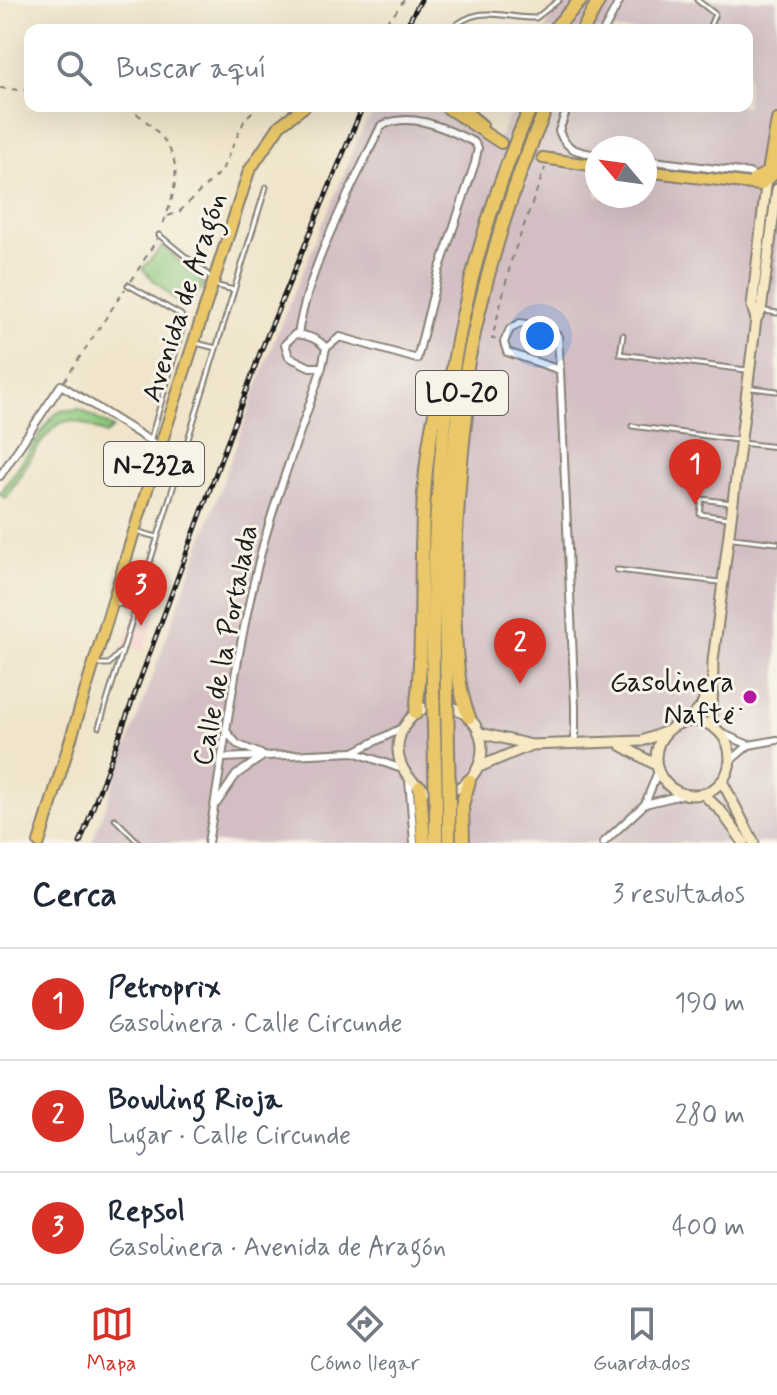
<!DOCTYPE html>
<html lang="es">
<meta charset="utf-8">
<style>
:root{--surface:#fff;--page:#f6f6f7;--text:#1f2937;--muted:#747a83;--line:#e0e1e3;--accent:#d93025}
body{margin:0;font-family:Mynerve,sans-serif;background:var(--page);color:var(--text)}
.compass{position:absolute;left:585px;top:136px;width:72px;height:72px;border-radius:50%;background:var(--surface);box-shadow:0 8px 32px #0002;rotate:299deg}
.you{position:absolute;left:540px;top:336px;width:28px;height:28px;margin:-20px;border:6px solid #fff;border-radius:50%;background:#1a73e8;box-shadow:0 0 0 12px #1a73e833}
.badge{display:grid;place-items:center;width:52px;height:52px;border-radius:50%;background:var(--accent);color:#fff;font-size:26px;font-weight:700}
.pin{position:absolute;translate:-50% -66px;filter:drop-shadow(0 2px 4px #0008)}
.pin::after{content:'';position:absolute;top:42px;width:28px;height:24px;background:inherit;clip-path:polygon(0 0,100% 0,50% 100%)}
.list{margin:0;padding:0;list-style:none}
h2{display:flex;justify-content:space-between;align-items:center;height:104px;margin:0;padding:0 32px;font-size:34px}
h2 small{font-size:26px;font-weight:400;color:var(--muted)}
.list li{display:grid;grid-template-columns:52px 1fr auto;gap:24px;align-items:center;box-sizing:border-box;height:112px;padding:0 32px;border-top:2px solid var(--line)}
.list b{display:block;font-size:30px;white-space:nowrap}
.list p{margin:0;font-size:26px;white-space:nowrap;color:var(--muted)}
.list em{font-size:26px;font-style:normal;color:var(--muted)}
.icon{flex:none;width:44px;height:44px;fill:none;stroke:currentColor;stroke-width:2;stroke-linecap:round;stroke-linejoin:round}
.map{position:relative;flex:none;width:777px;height:843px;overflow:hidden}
.search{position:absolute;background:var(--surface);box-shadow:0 8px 32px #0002;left:24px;right:24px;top:24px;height:88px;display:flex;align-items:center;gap:20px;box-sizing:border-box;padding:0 28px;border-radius:16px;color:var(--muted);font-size:30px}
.sheet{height:440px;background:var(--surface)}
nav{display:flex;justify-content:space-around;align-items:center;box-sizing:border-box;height:112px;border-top:2px solid var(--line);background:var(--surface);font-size:22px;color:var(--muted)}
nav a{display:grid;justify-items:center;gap:4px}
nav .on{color:var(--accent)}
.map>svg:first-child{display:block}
.built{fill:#f7d0cd}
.industrial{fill:#d2bec3;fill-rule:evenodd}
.green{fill:#8cc77b;stroke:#54724c;stroke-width:2}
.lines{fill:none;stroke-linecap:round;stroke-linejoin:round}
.primary-tunnel{stroke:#c6bda8;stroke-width:10;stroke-dasharray:10 5;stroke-linecap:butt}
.service-casing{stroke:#868074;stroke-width:7}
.minor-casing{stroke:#868074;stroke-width:10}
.secondary-casing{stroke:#868074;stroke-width:13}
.primary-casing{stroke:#868074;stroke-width:14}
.motorway-casing{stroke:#868074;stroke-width:16}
.path{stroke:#868074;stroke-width:2;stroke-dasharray:6 6;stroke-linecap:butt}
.service{stroke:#fff;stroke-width:3}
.minor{stroke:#fff;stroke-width:6}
.secondary{stroke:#f7e9c3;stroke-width:9}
.primary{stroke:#eac769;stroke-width:10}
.motorway{stroke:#eac769;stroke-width:12}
.rail-casing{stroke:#1c1c1c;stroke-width:5}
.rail{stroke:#f7f3e8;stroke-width:2;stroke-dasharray:6;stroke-linecap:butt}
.motorway-bridge-casing{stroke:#868074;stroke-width:16;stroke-linecap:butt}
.motorway-bridge{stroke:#eac769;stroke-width:12}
.poi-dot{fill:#b5179e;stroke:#f7f3e8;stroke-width:3}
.labels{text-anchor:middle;stroke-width:6;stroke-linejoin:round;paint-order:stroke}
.shield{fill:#f7f3e8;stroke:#5e5c59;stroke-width:2}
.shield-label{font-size:26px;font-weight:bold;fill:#1c1c1c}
.street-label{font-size:28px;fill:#1c1c1c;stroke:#f7f3e8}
.poi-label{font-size:28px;fill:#1c1c1c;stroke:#f7f3e8;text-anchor:end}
</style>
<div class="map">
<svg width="777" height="843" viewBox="0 0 777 843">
<rect width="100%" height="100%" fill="#f7f3e8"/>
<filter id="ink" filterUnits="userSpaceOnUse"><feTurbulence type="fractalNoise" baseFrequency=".0125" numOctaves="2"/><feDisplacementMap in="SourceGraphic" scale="16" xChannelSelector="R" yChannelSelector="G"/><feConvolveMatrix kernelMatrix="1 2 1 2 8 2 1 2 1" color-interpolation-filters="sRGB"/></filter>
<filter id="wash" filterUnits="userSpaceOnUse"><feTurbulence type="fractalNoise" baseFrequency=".006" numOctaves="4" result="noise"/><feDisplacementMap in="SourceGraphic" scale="32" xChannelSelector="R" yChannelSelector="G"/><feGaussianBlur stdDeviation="1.8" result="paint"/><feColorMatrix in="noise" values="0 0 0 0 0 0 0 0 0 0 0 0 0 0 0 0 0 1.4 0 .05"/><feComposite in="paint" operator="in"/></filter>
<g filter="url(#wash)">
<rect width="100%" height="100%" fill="#f0e5cb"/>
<path class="built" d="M139,601L158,607L143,651L124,645Z"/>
<path class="industrial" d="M558,0H777V843H92L276,335L365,124L378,107L430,106L496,144L513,106H747V30H545ZM597,148H645V196H597Z"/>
<g class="green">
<path d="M163,246L205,285L183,308L142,269Z"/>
<path d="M80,409L113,428L106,434C93,429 79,418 64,422C45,427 18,481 6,498L0,494L53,416L60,411Z"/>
</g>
</g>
<g filter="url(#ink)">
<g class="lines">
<path class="primary-tunnel" d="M501,143L543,158"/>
<defs>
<g id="service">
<path d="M697,0L715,14L708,30"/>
<path d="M450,30C480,2 503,19 536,18L559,0"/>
<path d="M159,235L213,279"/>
<path d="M128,285L181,315L184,322L151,438"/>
<path d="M214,285L234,290"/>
<path d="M765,311L777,313"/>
<path d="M623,335L620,354L746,370"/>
<path d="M196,343L216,348"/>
<path d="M752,388L777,391"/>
<path d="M632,426L737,440"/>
<path d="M165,443L184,449"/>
<path d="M741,443L777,447"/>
<path d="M728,518L700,514L702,499L731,503"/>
<path d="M138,532L157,537"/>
<path d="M733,538L777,543"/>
<path d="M617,570L719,582"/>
<path d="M116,603L135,608"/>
<path d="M98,664H109L120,652"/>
<path d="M99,727L266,187"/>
<path d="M115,819L139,843"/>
</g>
<g id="minor">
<path d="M604,30L620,0"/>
<path d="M568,106L559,131C566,150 578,152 597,155"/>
<path d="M645,160L749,173L757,178"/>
<path d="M298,334C310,262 350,192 381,126C411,110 446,129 474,142L478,148L475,163L439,271L417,359L340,337L326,348"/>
<path d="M560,370L507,352L504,342L510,329L520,323L550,329L558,336L560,370L575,706V743"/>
<path d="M0,476L61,385L160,447"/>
<path d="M226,731L237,744L261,754"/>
<path d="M721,733L749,745"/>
<path d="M354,752L402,728"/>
<path d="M223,758L354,752L402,769"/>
<path d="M730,761L749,745L777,740"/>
<path d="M409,779L414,843"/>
<path d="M217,803L236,775L262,757"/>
<path d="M645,804L686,794"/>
<path d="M208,843C224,750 235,657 258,565C274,498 301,433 322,367L326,348C318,338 307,335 295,334L285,344L289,357L310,367H322"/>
<path d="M603,843L645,804L658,771"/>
</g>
<g id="secondary">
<path d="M756,319L752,306L767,177"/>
<path d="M424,708C388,728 390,772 426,790"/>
<path d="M454,708C491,723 491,772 456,789"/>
<circle cx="693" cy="758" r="37"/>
<path d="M688,721L701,707L709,687"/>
<path d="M716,729L712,719L713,661L756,319L761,311L777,189"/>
<path d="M480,733L531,745L642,741L665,732"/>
<path d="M621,745L656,765"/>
<path d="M479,767L531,745"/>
<path d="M722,781L754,843"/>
<path d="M703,794L721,811L744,843"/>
</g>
<g id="primary">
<path d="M444,106L501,143"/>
<path d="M459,106L482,125"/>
<path d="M543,158L597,166"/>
<path d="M645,171L760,185L773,175L777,148"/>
<path d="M754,179L768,172L777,120"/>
<path d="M39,843L160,447L249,171L280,125L305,106"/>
</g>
<g id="motorway">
<path d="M553,30L580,1"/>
<path d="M583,30L599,0"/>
<path d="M466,414C458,483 443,658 469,717"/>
<path d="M433,691C431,480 445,302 531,106"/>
<path d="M447,692C446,639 443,585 446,533C455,389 489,237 547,106"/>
<path d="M416,713C429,603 410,490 443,383"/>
<path d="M420,787L424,843"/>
<path d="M449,804V843"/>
<path d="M436,805V843"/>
<path d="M463,843L462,805L469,781"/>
</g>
</defs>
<use href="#service" class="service-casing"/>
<use href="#minor" class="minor-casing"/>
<use href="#secondary" class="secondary-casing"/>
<use href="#primary" class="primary-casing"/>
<use href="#motorway" class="motorway-casing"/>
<g class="path">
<path d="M376,30L395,13L404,0"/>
<path d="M0,88L30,91"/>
<path d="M127,106C181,146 186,168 161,229"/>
<path d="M168,216L179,212L222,170L245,119L258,106"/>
<path d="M131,281L157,239"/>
<path d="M496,339H492L512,258L545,168"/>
<path d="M64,381L125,289"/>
</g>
<use href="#service" class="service"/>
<use href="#minor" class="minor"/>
<use href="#secondary" class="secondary"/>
<use href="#primary" class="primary"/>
<use href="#motorway" class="motorway"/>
<defs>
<g id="rail">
<path d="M404,30L421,0"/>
<path d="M80,843L260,353L363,106"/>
</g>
</defs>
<use href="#rail" class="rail-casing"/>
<use href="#rail" class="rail"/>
<defs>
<g id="motorway-bridge">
<path d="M433,691L436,805"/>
<path d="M447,692L449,804"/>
</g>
</defs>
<use href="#motorway-bridge" class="motorway-bridge-casing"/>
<use href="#motorway-bridge" class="motorway-bridge"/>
</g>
</g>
<circle class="poi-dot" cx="750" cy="697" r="8"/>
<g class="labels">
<g class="shield">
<rect x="416" y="371" width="92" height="44" rx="6"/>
<rect x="104" y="442" width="100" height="44" rx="6"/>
</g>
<g class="shield-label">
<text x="462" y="402">LO-20</text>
<text x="154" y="473">N-232a</text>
</g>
<g class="street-label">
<text transform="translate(183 297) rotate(-72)" y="10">Avenida de Aragón</text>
<text transform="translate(224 645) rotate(-79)" y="10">Calle de la Portalada</text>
</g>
<g class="poi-label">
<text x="734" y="691">Gasolinera<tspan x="734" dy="32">Naftë</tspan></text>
</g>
</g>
</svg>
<svg class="compass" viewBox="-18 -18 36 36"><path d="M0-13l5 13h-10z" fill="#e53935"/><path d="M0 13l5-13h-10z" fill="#747a83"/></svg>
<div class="you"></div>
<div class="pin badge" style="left:695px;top:505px">1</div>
<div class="pin badge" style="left:520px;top:684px">2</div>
<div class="pin badge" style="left:141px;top:626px">3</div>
<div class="search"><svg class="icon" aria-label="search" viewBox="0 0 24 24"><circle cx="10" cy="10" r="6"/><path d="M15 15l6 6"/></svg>Buscar aquí</div>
</div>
<section class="sheet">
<h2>Cerca<small>3 resultados</small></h2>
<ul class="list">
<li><span class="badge">1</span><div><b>Petroprix</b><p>Gasolinera · Calle Circunde</p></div><em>190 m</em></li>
<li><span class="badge">2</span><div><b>Bowling Rioja</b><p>Lugar · Calle Circunde</p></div><em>280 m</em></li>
<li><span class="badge">3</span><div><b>Repsol</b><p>Gasolinera · Avenida de Aragón</p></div><em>400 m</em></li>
</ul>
</section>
<nav>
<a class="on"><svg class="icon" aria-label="map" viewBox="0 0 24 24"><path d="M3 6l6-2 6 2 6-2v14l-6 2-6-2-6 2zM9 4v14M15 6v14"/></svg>Mapa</a>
<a><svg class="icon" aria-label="directions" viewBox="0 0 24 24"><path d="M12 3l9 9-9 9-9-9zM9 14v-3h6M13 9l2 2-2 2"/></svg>Cómo llegar</a>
<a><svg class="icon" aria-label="saved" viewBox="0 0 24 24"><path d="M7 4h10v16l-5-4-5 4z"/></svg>Guardados</a>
</nav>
